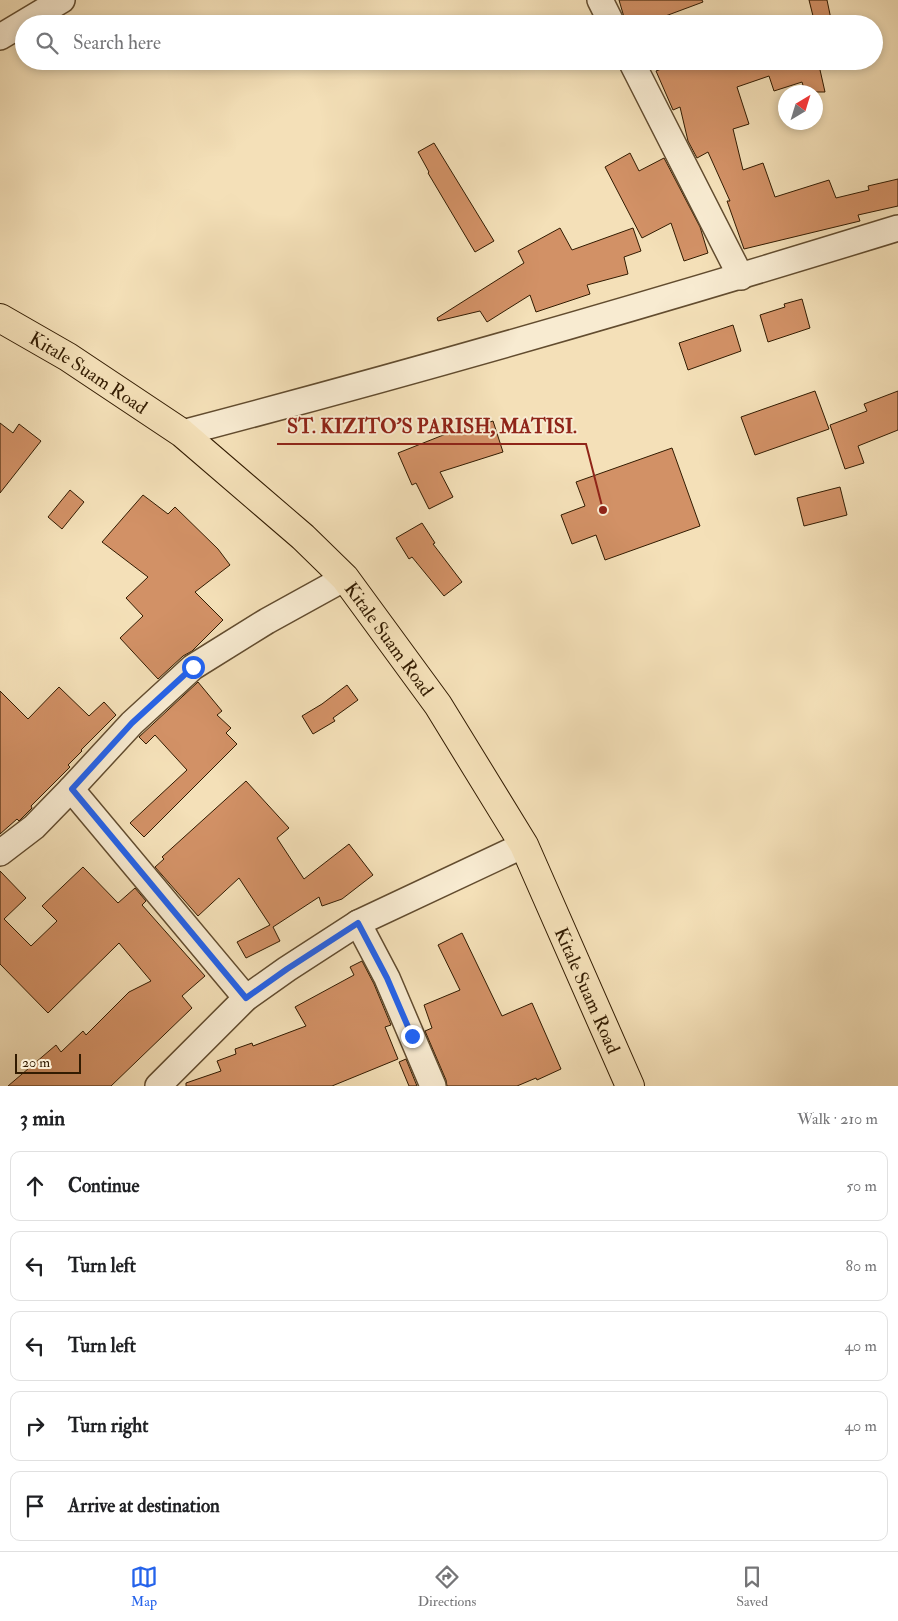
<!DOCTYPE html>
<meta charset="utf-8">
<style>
:root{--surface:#fff;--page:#f2f2f2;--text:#202124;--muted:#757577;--line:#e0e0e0;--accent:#2563eb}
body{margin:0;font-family:"IM FELL Double Pica",serif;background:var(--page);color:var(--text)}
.compass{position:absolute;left:778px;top:85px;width:45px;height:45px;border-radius:50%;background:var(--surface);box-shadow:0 2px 8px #0003;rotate:38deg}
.scale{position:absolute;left:15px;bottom:12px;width:66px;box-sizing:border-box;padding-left:5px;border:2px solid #321b01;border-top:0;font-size:14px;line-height:18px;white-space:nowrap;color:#321b01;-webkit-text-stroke:4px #f8ebd1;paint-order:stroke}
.stop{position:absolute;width:15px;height:15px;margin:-11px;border:4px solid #2563eb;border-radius:50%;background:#fff}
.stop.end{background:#2563eb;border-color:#fff;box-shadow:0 1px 5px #0008}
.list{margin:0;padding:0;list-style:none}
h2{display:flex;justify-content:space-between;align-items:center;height:65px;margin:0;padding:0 20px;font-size:21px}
h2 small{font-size:16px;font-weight:400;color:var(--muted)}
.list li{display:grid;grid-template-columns:32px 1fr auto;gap:15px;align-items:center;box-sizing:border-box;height:70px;margin:0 10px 10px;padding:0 10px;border:1px solid var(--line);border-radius:10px}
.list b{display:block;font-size:19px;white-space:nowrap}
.list em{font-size:16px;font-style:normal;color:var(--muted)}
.icon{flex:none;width:28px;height:28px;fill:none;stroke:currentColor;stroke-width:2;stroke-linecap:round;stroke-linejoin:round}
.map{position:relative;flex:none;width:898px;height:1086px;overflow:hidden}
.search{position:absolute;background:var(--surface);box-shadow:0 2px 8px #0003;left:15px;right:15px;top:15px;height:55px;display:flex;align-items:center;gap:12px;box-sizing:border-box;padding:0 18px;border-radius:28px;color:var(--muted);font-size:19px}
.sheet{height:465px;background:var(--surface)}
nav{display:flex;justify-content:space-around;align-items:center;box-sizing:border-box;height:70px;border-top:1px solid var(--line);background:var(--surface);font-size:14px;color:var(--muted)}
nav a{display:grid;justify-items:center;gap:2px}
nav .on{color:var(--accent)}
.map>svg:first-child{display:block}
.building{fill:#d29166;stroke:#321b01}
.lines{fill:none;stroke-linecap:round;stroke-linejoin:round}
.street-casing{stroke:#624c2f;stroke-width:28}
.highway-casing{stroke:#321b01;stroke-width:30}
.street{stroke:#f8ebd1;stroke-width:25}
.highway{stroke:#f4e0b8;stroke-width:28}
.route{stroke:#2563eb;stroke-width:6}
.labels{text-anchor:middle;stroke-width:4;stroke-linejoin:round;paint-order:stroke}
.street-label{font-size:19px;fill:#321b01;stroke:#f8ebd1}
.leader{fill:none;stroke:#8f2418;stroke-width:2}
.callout-dot{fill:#8f2418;stroke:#f8ebd1;stroke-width:2}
.callout-label{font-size:20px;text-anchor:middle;font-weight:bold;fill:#8f2418;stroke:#f8ebd1;stroke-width:4;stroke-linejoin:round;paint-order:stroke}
</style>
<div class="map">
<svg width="898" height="1086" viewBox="0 0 898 1086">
<rect width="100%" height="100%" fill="#f4e0b8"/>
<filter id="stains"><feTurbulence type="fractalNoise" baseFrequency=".004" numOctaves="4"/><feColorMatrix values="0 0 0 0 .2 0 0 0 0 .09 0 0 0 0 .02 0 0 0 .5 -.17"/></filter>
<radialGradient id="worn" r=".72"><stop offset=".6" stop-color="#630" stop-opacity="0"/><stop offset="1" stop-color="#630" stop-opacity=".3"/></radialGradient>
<g class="building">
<path d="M619,0H702L703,2L644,24H626Z"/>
<path d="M809,0H827L832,24H815Z"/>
<path d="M682,61H818L825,92H805L802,82L774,91L769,76L737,87L749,124L733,129L743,170L763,163L775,197L829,180L836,198L869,190L868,186L898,179V206L858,215L860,221L744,249L727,201H730L708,152L697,158L688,141L680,107L673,110L656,71Z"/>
<path d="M434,143L494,241L475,252L428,173L429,172L418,152Z"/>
<path d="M630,153L639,171L664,158L700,227L708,253L684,261L671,223L642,238L605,167Z"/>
<path d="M560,228L572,250L633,228L641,251L624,257L628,274L587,285L590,294L536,312L530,295L487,322L480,311L438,321L437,318L524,263L518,251Z"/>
<path d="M802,299L810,328L768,342L760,315L785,307L784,304Z"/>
<path d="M733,325L741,351L688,370L679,343Z"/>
<path d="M815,391L829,429L755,455L741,417Z"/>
<path d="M898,391V430L858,446L864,463L845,469L830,425L867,411L864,404Z"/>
<path d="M493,421L503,452L440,472L453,497L429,509L416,483L412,485L398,453L461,428V431Z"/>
<path d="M0,423L13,433L19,424L41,441L0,493Z"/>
<path d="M672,448L700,526L605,560L596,535L572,544L561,515L585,506L576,482Z"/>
<path d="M840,487L847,515L804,526L797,498Z"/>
<path d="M70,490L84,502L62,529L48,517Z"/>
<path d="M143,495L168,514L175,507L218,549L230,565L195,592L223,620L192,651L183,656L158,679L120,638L143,616L126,598L148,577L102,542Z"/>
<path d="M422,523L435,543L433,544L462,582L444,596L412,557L409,559L396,538Z"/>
<path d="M198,682L222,711L217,715L231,728L226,733L237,744L144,837L130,823L187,770L155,735L146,744L139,737Z"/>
<path d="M347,685L358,700L333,718L335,721L313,734L302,716L322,704Z"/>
<path d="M59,687L89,716L104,702L116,715L81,750L82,751L68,765L70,767L31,806L32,808L19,821L17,819L0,834V691L28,719Z"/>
<path d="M246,781L289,828L277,838L304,879L349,844L373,875L342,899L322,906L319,897L273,927L280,941L246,958L237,942L270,925L239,878L198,916L155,867L164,859L162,857Z"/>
<path d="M83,867L118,903L135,888L146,901L142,905L205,976L182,996L192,1008L111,1086H8L56,1045L61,1052L83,1031L86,1035L129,992L151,981L119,943L48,1013L0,964V871L26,898L4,919L31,946L57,921L42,906Z"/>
<path d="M462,933L502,1016L532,1003L561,1069L537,1080L536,1078L517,1086H447L446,1080L425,1031L432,1028L424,1005L460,990L438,945Z"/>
<path d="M362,961L374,984L391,1025L385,1027L398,1059L332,1086H186V1083L221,1071L217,1061L236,1054L235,1049L252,1043L253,1046L306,1026L295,1007L354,975L350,967Z"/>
<path d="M406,1059L417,1086H409L399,1062Z"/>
</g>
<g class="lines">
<defs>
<g id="street">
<path d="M600,0L612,24"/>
<path d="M0,37L62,0"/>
<path d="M631,61L741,277"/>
<path d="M182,433C422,370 661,301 898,228"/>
<path d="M0,853L34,827L71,789"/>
<path d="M358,923L387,978L433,1086"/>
<path d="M246,998L71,789L132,723L193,667L267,621L345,578"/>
<path d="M158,1086L246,998L287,969L358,923L524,845"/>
</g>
<g id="highway">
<path id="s1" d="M0,318L68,357L182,433L303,537L345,578L438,705L524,845L630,1086"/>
</g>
</defs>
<use href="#street" class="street-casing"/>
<use href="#highway" class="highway-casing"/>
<use href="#street" class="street"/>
<use href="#highway" class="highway"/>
</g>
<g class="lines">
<path class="route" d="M193,667L132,723L72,789L246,998L287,969L358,923L387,978L412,1036"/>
</g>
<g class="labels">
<g class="street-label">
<text dy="7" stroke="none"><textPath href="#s1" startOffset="104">Kitale Suam Road</textPath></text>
<text dy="7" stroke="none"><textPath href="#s1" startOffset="509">Kitale Suam Road</textPath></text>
<text dy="7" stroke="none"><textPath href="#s1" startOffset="914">Kitale Suam Road</textPath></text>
</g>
</g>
<path class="leader" d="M603 510L586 444H277"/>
<circle class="callout-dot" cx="603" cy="510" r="5"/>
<g class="callout-label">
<text x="432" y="433">ST. KIZITO'S PARISH, MATISI.</text>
</g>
<rect width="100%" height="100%" filter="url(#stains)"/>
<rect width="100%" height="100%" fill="url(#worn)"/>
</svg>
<svg class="compass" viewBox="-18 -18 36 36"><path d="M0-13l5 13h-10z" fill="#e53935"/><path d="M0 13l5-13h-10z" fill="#757577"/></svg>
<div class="scale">20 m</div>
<div class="stop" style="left:193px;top:667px"></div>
<div class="stop end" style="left:412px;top:1036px"></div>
<div class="search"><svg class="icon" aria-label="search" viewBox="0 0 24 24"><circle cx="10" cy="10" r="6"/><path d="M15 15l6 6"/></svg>Search here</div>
</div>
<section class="sheet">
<h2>3 min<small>Walk · 210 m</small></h2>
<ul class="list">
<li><svg class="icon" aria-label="ahead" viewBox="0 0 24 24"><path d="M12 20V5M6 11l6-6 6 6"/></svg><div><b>Continue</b></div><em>50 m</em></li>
<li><svg class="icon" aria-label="left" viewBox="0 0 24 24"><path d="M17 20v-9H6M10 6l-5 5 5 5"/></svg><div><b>Turn left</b></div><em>80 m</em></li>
<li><svg class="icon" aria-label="left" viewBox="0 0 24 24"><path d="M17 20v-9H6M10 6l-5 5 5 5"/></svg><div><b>Turn left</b></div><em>40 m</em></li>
<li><svg class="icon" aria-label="right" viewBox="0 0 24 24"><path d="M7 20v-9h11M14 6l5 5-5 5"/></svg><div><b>Turn right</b></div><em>40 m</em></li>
<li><svg class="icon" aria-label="arrive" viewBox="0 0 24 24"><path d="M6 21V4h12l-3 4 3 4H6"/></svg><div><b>Arrive at destination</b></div></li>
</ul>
</section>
<nav>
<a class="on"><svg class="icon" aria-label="map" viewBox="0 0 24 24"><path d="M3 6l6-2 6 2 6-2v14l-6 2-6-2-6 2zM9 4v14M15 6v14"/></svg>Map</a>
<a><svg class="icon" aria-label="directions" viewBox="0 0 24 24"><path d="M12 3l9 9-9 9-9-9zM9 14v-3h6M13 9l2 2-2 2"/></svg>Directions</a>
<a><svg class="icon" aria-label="saved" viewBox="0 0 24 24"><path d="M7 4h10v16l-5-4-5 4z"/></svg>Saved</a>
</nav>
